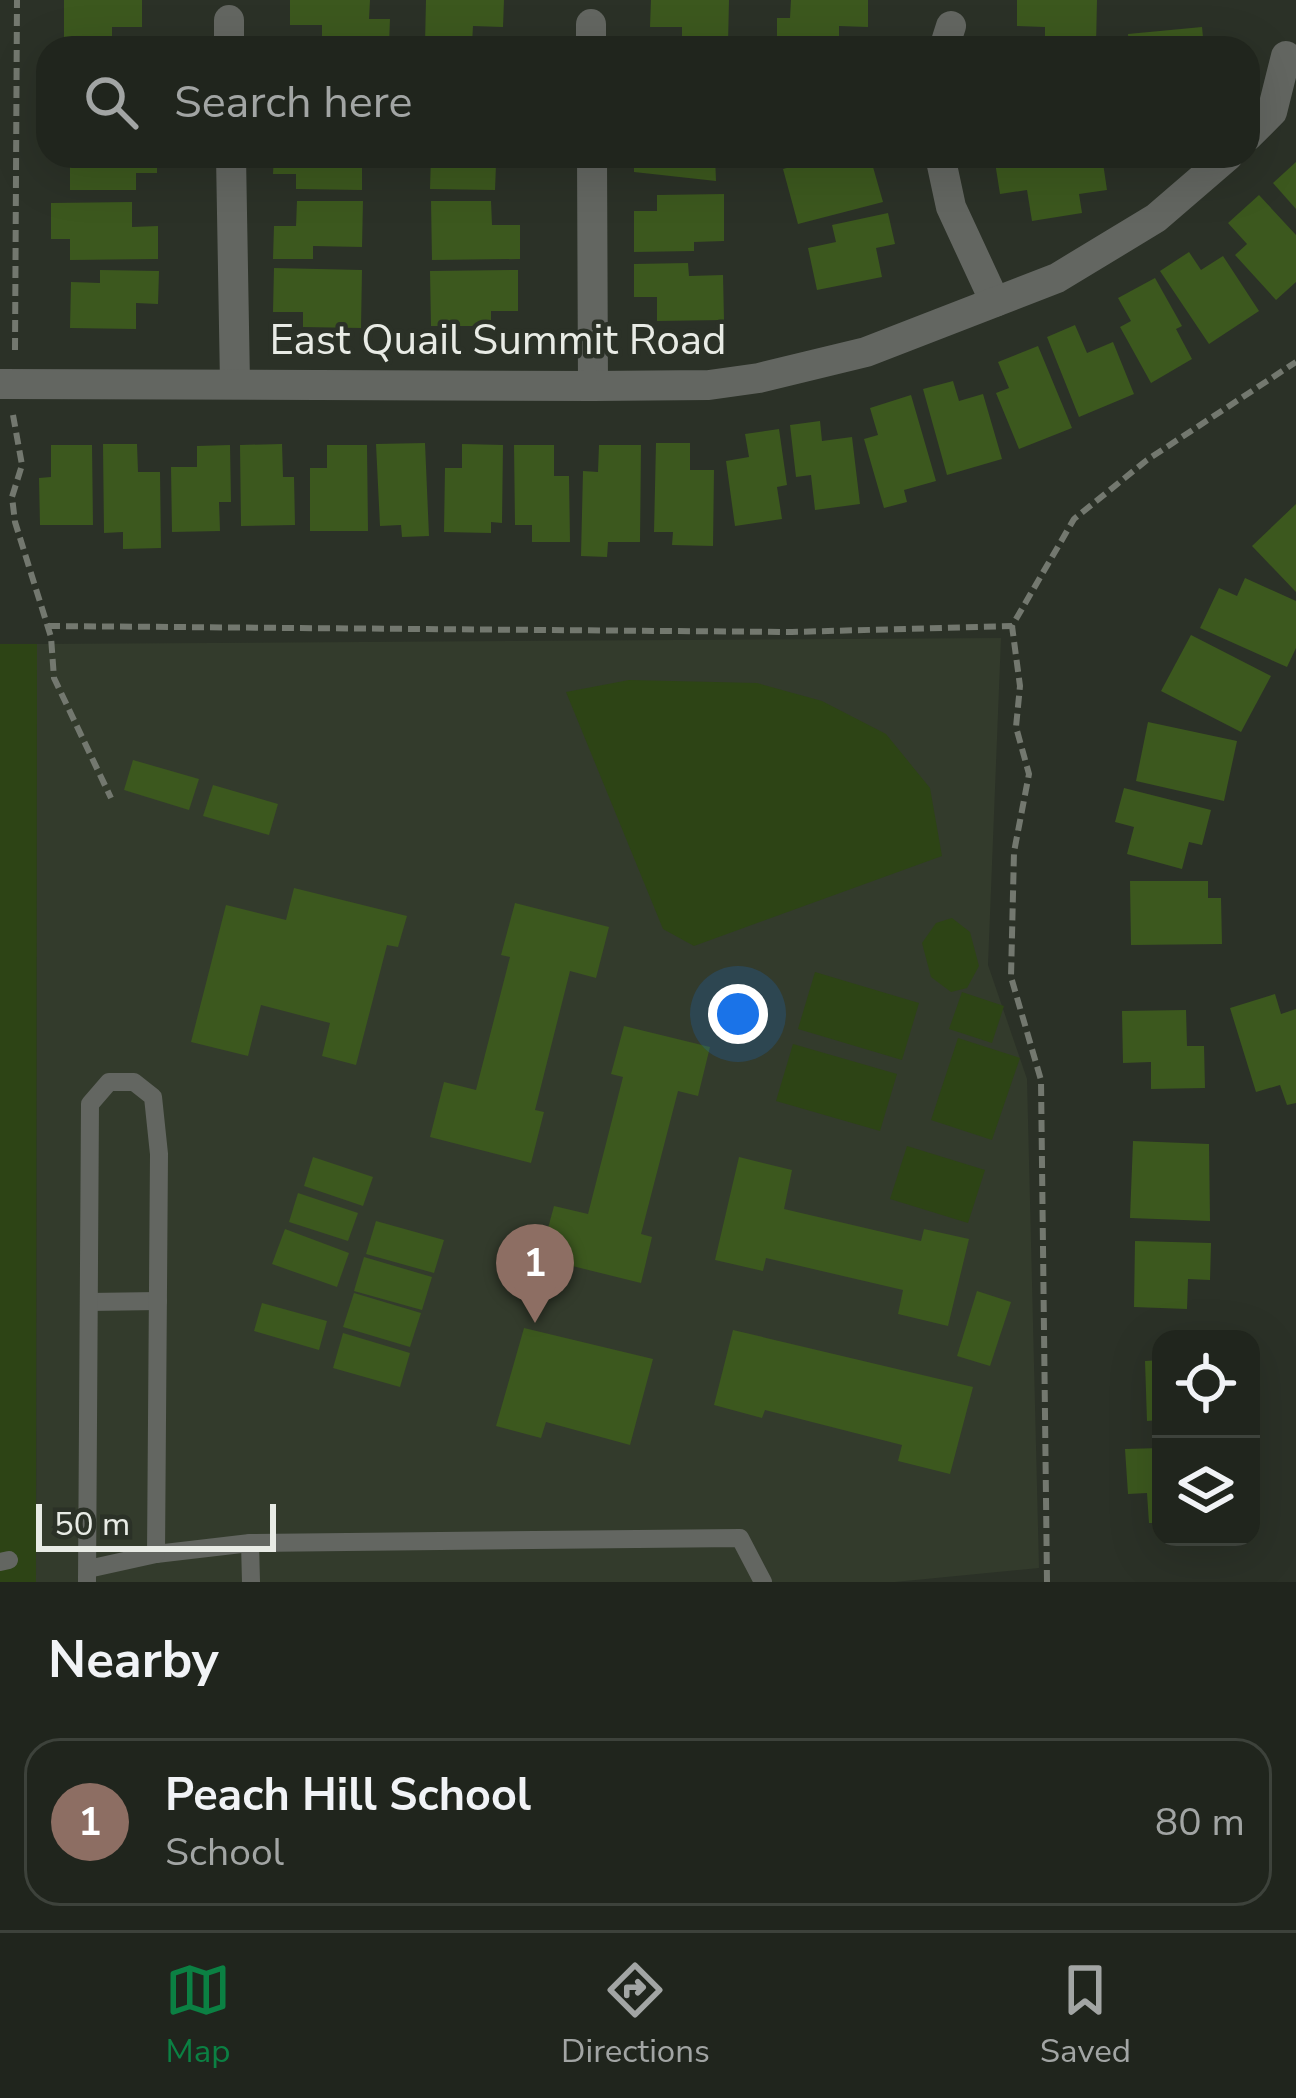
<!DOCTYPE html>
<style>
:root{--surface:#20251d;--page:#2d312a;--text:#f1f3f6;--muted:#a2a5a4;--line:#3d423b;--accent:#0b8043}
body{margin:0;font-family:"Nunito Sans",sans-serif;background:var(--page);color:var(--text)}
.controls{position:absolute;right:36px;bottom:36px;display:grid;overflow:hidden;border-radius:24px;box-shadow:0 12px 48px #0002}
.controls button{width:108px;height:108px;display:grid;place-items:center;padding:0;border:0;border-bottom:3px solid var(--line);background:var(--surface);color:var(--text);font:60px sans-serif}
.scale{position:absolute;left:36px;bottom:30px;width:240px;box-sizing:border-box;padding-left:12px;border:6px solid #e8ebe5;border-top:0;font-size:33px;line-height:42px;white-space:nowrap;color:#e8ebe5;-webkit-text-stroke:9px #2b3127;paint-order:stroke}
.you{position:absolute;left:738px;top:1014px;width:42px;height:42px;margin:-30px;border:9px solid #fff;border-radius:50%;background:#1a73e8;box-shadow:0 0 0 18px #1a73e833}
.badge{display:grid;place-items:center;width:78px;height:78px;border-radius:50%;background:var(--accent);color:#fff;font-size:39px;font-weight:700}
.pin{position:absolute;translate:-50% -99px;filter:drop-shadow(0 3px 6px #0008)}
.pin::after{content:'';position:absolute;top:63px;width:42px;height:36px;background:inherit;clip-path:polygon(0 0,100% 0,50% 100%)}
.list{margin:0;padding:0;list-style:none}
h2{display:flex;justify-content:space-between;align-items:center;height:156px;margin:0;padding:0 48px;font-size:51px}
h2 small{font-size:39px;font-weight:400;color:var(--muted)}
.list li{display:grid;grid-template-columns:78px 1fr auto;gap:36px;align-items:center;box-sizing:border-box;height:168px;margin:0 24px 24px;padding:0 24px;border:3px solid var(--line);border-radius:36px}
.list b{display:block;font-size:45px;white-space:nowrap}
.list p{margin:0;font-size:39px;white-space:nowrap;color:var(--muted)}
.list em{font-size:39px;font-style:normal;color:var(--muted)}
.icon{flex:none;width:66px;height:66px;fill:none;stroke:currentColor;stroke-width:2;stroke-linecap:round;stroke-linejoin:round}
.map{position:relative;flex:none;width:1296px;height:1582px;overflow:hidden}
.search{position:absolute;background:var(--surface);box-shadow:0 12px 48px #0002;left:36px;right:36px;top:36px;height:132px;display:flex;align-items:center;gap:30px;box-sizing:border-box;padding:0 42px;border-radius:36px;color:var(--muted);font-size:45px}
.sheet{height:348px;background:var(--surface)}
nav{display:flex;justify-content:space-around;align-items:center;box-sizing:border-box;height:168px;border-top:3px solid var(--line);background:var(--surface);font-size:33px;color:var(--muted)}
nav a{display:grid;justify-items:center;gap:6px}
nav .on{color:var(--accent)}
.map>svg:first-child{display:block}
.built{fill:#333b2c}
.green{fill:#2d4415}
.building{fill:#3c581e}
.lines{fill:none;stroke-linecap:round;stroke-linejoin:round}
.path{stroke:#73786f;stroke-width:6;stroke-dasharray:12 6;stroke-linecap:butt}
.service{stroke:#636661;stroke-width:18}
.minor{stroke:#636661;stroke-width:30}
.labels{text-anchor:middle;stroke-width:9;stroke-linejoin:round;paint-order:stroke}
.street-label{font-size:42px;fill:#e8ebe5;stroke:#2b3127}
</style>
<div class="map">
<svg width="1296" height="1582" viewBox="0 0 1296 1582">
<rect width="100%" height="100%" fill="#2b3127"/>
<path class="built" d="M1001,638L988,965L1027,1079L1039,1568L895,1582H36L37,644Z"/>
<g class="green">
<path d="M0,644H37L36,1582H0Z"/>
<path d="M629,680L757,683L822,701L886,734L930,788L942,856L694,946L663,929L566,692Z"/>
<path d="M952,918L970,932L979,966L967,988L951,992L931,977L922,943L936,923Z"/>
<path d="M815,972L919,1003L902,1060L798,1029Z"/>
<path d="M962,992L1004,1006L992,1043L949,1029Z"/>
<path d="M958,1038L1020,1058L992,1140L931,1120Z"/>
<path d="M793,1044L897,1074L880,1131L776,1101Z"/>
<path d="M907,1146L985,1170L968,1223L890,1199Z"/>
</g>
<g class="building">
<path d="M64,0H142V27H112V45H64Z"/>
<path d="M290,0H370L369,19H390L389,44L322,43V25H290Z"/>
<path d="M426,0H504L503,27L473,26L472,44H425Z"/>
<path d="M651,0H729L728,44L682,43V27H650Z"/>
<path d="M791,0H868V27L839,26V43H777V18H790Z"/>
<path d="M1017,0H1097L1096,45L1045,44V27L1017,26Z"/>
<path d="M1202,27L1204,48H1129L1128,34Z"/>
<path d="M70,156H157V173H136V190H70Z"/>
<path d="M274,156H362V190L296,189V174H273Z"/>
<path d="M431,156H519V165H496L495,190L430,189Z"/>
<path d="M634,156H715L716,181L634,172Z"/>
<path d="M829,156H840L843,168L871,160L883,202L798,224L783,169Z"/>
<path d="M994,156H1102L1107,190L1079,194L1082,213L1032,221L1027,190L1000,194Z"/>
<path d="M1296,162V209L1273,183Z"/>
<path d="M724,194V241L694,242V251L634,252V211H657V195Z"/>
<path d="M1259,195L1296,235V282L1276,300L1235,255L1247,244L1228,223Z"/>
<path d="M297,201H363L362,247L313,246V259H273L274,226H296Z"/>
<path d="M431,201H491L492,225H520V259L432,260Z"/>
<path d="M132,202V227L158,226V259L70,260V239H51V203Z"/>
<path d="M888,213L895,244L876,248L882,277L817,290L808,248L836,242L832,225Z"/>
<path d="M1189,252L1201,270L1223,256L1259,311L1209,344L1160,271Z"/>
<path d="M688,263L689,276L723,275L724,320L657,321V297H634V264Z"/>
<path d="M274,268L362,270L361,328L303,327V312H273Z"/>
<path d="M100,270L159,271L158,304L136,303V329L70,328L71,282L100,283Z"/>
<path d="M518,270V311H491V326H431L430,271Z"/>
<path d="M1155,278L1182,326L1176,329L1192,359L1151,383L1120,327L1131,321L1118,298Z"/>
<path d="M1075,325L1087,353L1113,342L1134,394L1079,417L1047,337Z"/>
<path d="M1038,346L1072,428L1019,449L996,393L1009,388L998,362Z"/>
<path d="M953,381L959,401L983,394L1002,459L947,475L923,389Z"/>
<path d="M911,395L936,481L904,490L907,502L884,508L864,439L878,435L870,408Z"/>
<path d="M820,421L822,441L852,437L860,504L815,510L811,475L796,477L790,425Z"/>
<path d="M779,429L787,485L777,487L782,519L735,526L726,461L749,457L745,434Z"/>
<path d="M425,443L429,536L402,537L401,525L380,526L376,444Z"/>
<path d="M656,443H690V470H714L713,546L672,545L673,532H654Z"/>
<path d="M103,444H137L138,472H160L161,548L123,549V532L104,533Z"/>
<path d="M282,444L283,477H294L295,525L241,526L240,445Z"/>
<path d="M462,444L503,445L502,523L491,522V533L444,532L445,468H462Z"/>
<path d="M51,445H92L93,525H40L39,478L51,477Z"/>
<path d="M230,445L231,502H219L220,531L172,532L171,467H197V446Z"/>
<path d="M327,445H367L368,531H310V468H327Z"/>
<path d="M514,445H554V476H569L570,542H532V525H515Z"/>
<path d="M599,445H641L640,542H608L607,557L581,556L583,471L598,472Z"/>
<path d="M1296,504V592L1252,546Z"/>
<path d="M1245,578L1296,601V648L1287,667L1200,628L1219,588L1237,596Z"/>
<path d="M1191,635L1271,676L1241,732L1161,691Z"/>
<path d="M1148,722L1237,741L1224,801L1136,781Z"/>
<path d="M133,760L199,779L189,810L124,790Z"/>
<path d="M213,785L278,804L269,835L203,816Z"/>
<path d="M1124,788L1211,810L1202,845L1189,842L1182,869L1127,854L1134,827L1115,822Z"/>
<path d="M1130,881H1208V898H1221L1222,944L1131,945Z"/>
<path d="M294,888L407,916L398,947L387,945L356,1065L322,1056L330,1023L261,1005L248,1056L191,1042L226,905L286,920Z"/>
<path d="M515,903L609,927L596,978L570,971L535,1110L544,1112L531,1163L430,1137L444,1082L476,1090L510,957L501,955Z"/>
<path d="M1275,994L1281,1014L1296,1009V1103L1287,1105L1280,1085L1256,1092L1230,1008Z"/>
<path d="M1186,1010L1187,1046H1204L1205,1088L1151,1089V1062L1123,1063L1122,1011Z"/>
<path d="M624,1026L710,1047L698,1096L678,1091L641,1234L652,1237L641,1283L540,1258L554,1206L588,1214L623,1077L611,1074Z"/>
<path d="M1133,1141L1209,1144L1210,1221L1130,1218Z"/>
<path d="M313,1157L373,1177L363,1206L304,1186Z"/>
<path d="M739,1157L792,1170L784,1209L921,1241L924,1229L969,1239L948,1326L898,1314L903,1290L766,1258L763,1271L715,1260Z"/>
<path d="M298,1193L358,1213L348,1241L289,1222Z"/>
<path d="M376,1221L444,1240L434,1273L366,1254Z"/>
<path d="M285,1229L349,1253L337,1287L272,1264Z"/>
<path d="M1135,1241L1211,1243L1210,1280L1188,1279L1187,1309L1134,1307Z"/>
<path d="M364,1257L432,1277L422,1310L354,1291Z"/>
<path d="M977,1291L1011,1302L990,1366L957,1356Z"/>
<path d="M354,1293L421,1313L410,1347L343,1327Z"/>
<path d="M262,1303L327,1321L319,1350L254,1331Z"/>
<path d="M524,1328L653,1359L630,1445L546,1422L541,1438L496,1426Z"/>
<path d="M733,1330L973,1387L950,1474L898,1461L902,1445L765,1410L762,1418L714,1405Z"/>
<path d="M343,1333L410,1353L400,1387L333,1368Z"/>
<path d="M1161,1360V1420L1147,1421L1145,1361Z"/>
<path d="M1161,1448V1523H1149L1147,1493L1128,1494L1125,1449Z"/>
</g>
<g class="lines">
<g class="path">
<path d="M15,350L17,0"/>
<path d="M13,415L22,465L12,497L15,522L51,637L54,678L111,798"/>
<path d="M48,626L792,632L1012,626"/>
<path d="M1047,1582L1041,1080L1011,977L1014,852L1029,774L1016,727L1020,686L1012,626L1074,519L1147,460L1296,362"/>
</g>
<g class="service">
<path d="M89,1302L158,1301"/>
<path d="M250,1543L251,1582"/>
<path d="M156,1554L250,1543L740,1538L763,1582"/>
<path d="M0,1562L9,1560"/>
<path d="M87,1582L90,1104L109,1082H134L153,1097L159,1154L156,1554L88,1569"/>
</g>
<g class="minor">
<path d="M229,20V48"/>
<path d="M591,24V48"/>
<path d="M944,48L951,26"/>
<path d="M1248,136L1272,112L1286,56"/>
<path d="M231,156L235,383"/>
<path d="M592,156L593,386"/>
<path d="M940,156L951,207L995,302"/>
<path d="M0,384L593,386L709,385L759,378L866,352L1057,278L1156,218L1228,156"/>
</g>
</g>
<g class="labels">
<g class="street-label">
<text x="498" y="354">East Quail Summit Road</text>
</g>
</g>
</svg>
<div class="controls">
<button><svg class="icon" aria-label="locate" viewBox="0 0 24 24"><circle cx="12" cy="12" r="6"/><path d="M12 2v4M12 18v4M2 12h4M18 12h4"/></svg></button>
<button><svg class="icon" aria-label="layers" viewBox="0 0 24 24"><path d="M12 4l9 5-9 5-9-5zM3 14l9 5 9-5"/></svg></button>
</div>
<div class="scale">50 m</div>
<div class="you"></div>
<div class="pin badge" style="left:535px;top:1323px;background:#8d6e63">1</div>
<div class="search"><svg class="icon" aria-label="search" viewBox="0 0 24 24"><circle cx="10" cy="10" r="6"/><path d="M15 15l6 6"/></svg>Search here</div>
</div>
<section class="sheet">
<h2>Nearby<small></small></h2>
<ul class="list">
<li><span class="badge" style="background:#8d6e63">1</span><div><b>Peach Hill School</b><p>School</p></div><em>80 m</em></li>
</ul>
</section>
<nav>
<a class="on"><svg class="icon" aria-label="map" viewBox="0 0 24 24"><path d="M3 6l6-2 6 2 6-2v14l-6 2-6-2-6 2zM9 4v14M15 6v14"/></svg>Map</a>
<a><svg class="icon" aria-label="directions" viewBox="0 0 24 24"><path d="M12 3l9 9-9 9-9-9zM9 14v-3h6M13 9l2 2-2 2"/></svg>Directions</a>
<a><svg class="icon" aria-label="saved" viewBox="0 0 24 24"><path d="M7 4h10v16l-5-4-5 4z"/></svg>Saved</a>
</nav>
